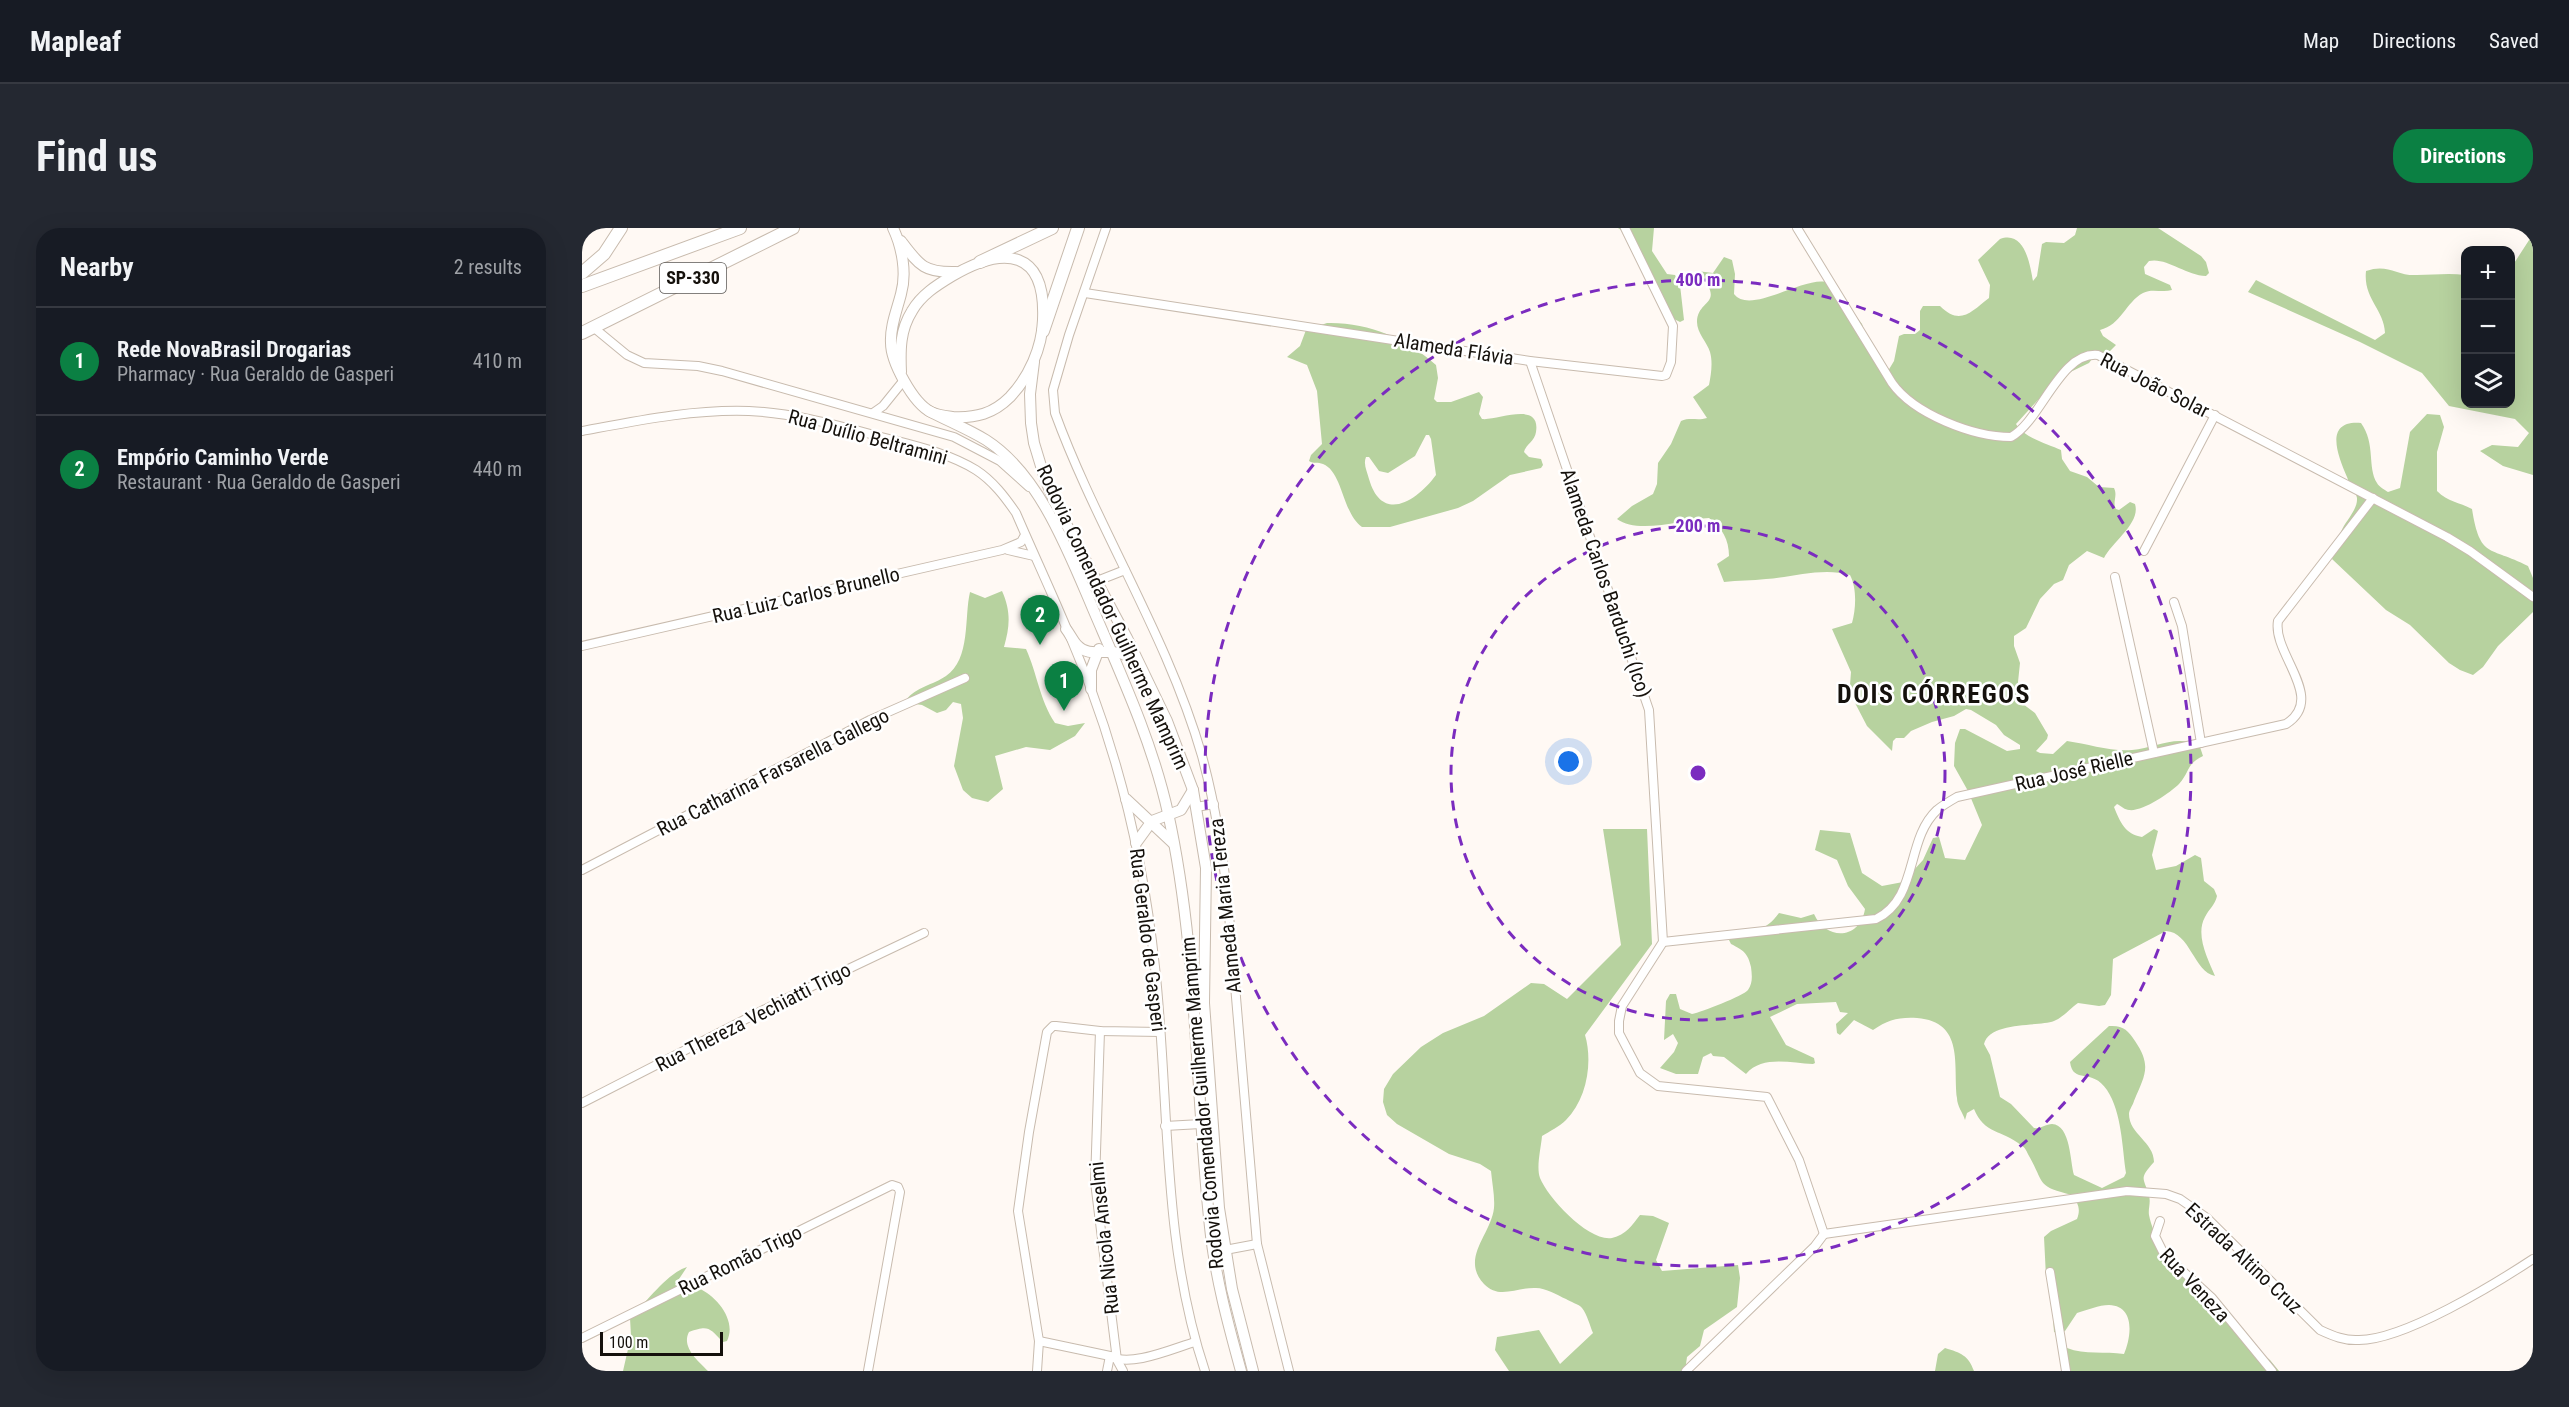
<!DOCTYPE html>
<meta charset="utf-8">
<style>
:root{--surface:#171b24;--page:#242831;--text:#f1f3f6;--muted:#9ea1a6;--line:#363941;--accent:#0b8043}
body{margin:0;font-family:"Roboto Condensed",sans-serif;background:var(--page);color:var(--text)}
.controls{position:absolute;right:18px;top:18px;display:grid;overflow:hidden;border-radius:12px;box-shadow:0 6px 24px #0002}
.controls button{width:54px;height:54px;display:grid;place-items:center;padding:0;border:0;border-bottom:2px solid var(--line);background:var(--surface);color:var(--text);font:30px sans-serif}
.scale{position:absolute;left:18px;bottom:15px;width:123px;box-sizing:border-box;padding-left:6px;border:3px solid #15110c;border-top:0;font-size:16px;line-height:21px;white-space:nowrap;color:#15110c;-webkit-text-stroke:4px #fff;paint-order:stroke}
.you{position:absolute;left:987px;top:534px;width:21px;height:21px;margin:-15px;border:4px solid #fff;border-radius:50%;background:#1a73e8;box-shadow:0 0 0 9px #1a73e833}
.badge{display:grid;place-items:center;width:39px;height:39px;border-radius:50%;background:var(--accent);color:#fff;font-size:20px;font-weight:700}
.pin{position:absolute;translate:-50% -50px;filter:drop-shadow(0 2px 3px #0008)}
.pin::after{content:'';position:absolute;top:32px;width:21px;height:18px;background:inherit;clip-path:polygon(0 0,100% 0,50% 100%)}
.list{margin:0;padding:0;list-style:none}
h2{display:flex;justify-content:space-between;align-items:center;height:78px;margin:0;padding:0 24px;font-size:26px}
h2 small{font-size:20px;font-weight:400;color:var(--muted)}
.list li{display:grid;grid-template-columns:39px 1fr auto;gap:18px;align-items:center;box-sizing:border-box;height:108px;padding:0 24px;border-top:2px solid var(--line)}
.list b{display:block;font-size:22px;white-space:nowrap}
.list p{margin:0;font-size:20px;white-space:nowrap;color:var(--muted)}
.list em{font-size:20px;font-style:normal;color:var(--muted)}
.icon{flex:none;width:33px;height:33px;fill:none;stroke:currentColor;stroke-width:2;stroke-linecap:round;stroke-linejoin:round}
.map{position:relative;flex:none;width:1951px;height:1143px;overflow:hidden;border-radius:24px}
header{display:flex;align-items:center;gap:36px;box-sizing:border-box;height:84px;padding:0 30px;background:var(--surface);border-bottom:2px solid var(--line)}
header strong{font-size:28px}
nav{display:flex;gap:33px;margin-inline-start:auto;font-size:21px}
.intro{display:flex;align-items:center;justify-content:space-between;box-sizing:border-box;height:144px;padding:0 36px}
h1{margin:0;font-size:42px}
.button{padding:15px 27px;border-radius:24px;background:var(--accent);color:#fff;font-size:21px;font-weight:700}
main{display:flex;gap:36px;padding:0 36px}
aside{flex:1;background:var(--surface);border-radius:24px;box-shadow:0 6px 24px #0002}
.map>svg:first-child{display:block}
.green{fill:#b7d29f;fill-rule:evenodd}
.lines{fill:none;stroke-linecap:round;stroke-linejoin:round}
.minor-casing{stroke:#c8bbae;stroke-width:10}
.major-casing{stroke:#c8bbae;stroke-width:12}
.highway-casing{stroke:#c8bbae;stroke-width:14}
.minor{stroke:#fff;stroke-width:8}
.major{stroke:#fff;stroke-width:10}
.highway{stroke:#fff;stroke-width:12}
.ring{fill:none;stroke:#7b2cbf;stroke-width:3;stroke-dasharray:10 8}
.labels{text-anchor:middle;stroke-width:5;stroke-linejoin:round;paint-order:stroke}
.shield{fill:#fff;stroke:#5b5855;stroke-width:1.5}
.shield-label{font-size:18px;font-weight:bold;fill:#15110c}
.street-label{font-size:20px;fill:#15110c;stroke:#fff}
.district-label{font-size:26px;font-weight:bold;letter-spacing:1.5px;fill:#15110c;stroke:#fff}
.centre{fill:#7b2cbf;stroke:#fff;stroke-width:3}
.ring-label{font-size:18px;text-anchor:middle;font-weight:bold;fill:#7b2cbf;stroke:#fff;stroke-width:5;stroke-linejoin:round;paint-order:stroke}
</style>
<header>
<strong>Mapleaf</strong>
<nav><a>Map</a><a>Directions</a><a>Saved</a></nav>
</header>
<div class="intro"><h1>Find us</h1><a class="button">Directions</a></div>
<main>
<aside>
<h2>Nearby<small>2 results</small></h2>
<ul class="list">
<li><span class="badge">1</span><div><b>Rede NovaBrasil Drogarias</b><p>Pharmacy · Rua Geraldo de Gasperi</p></div><em>410 m</em></li>
<li><span class="badge">2</span><div><b>Empório Caminho Verde</b><p>Restaurant · Rua Geraldo de Gasperi</p></div><em>440 m</em></li>
</ul>
</aside>
<div class="map">
<svg width="1951" height="1143" viewBox="0 0 1951 1143">
<rect width="100%" height="100%" fill="#fff9f4"/>
<g class="green">
<path d="M1036,0H1072L1070,23L1085,46L1093,47L1098,57L1102,92L1098,94L1092,91L1048,8Z"/>
<path d="M1495,0H1576L1619,28L1624,34L1627,45L1624,48C1603,47 1584,29 1567,33L1562,39L1563,46L1588,57L1590,62C1580,65 1570,60 1561,65C1544,74 1539,97 1518,102L1521,108L1534,117L1524,127L1506,124L1510,131L1507,135L1476,150L1434,196C1442,210 1466,216 1479,222L1480,231L1488,243L1505,249L1517,259L1532,260C1536,268 1530,274 1534,281L1537,282L1548,274L1553,276C1559,295 1530,314 1522,330L1505,323L1487,337L1481,352L1472,356L1458,371L1444,400L1432,408V418L1438,435L1436,454L1441,476L1453,485L1466,507L1465,511L1454,523L1458,525L1471,526L1485,513C1506,516 1530,524 1550,522C1574,520 1597,505 1618,519L1621,528C1604,536 1608,544 1597,556C1588,565 1560,584 1547,582C1543,582 1539,578 1535,576L1532,579C1538,594 1543,606 1560,609L1572,601L1576,603L1570,627L1574,642L1594,638L1613,627L1619,630L1622,653L1632,661L1635,668C1633,677 1627,681 1623,689C1613,707 1626,731 1633,748C1612,744 1608,704 1584,703L1531,731L1529,767L1523,777L1517,778L1496,775C1489,780 1480,790 1472,793C1456,799 1408,793 1402,816L1408,827L1418,869L1429,876L1452,900C1459,901 1464,896 1470,896C1489,897 1488,934 1492,947L1520,960L1542,949L1544,945C1540,919 1540,885 1525,862C1510,839 1491,857 1488,834L1527,798C1541,797 1546,802 1553,813C1570,838 1563,847 1552,873C1551,877 1547,882 1547,886C1547,906 1572,914 1572,934C1556,952 1562,949 1567,968C1569,974 1566,981 1567,987C1569,998 1574,1008 1579,1018L1665,1114L1688,1132L1697,1143H1484L1480,1121L1485,1120C1503,1127 1523,1123 1542,1126C1549,1110 1554,1078 1527,1077C1517,1077 1505,1082 1495,1085L1483,1103L1477,1106L1472,1104L1471,1090L1474,1071L1464,1049L1462,1009L1469,1003L1495,991C1499,981 1496,975 1490,967C1454,958 1463,956 1447,928C1445,924 1443,919 1439,917C1420,902 1402,906 1392,881L1385,885L1383,892C1381,885 1375,878 1375,870C1371,837 1383,794 1335,790C1316,789 1306,792 1291,802L1272,792L1258,807L1255,805L1254,796L1266,785L1258,784L1254,774L1215,776L1188,789L1204,817L1232,830L1233,835L1231,836C1208,835 1180,827 1164,846L1142,829L1131,828L1129,825L1121,829L1116,846H1094L1078,840L1092,824L1096,815L1091,806L1082,812L1084,773L1088,766H1094L1098,781L1110,786C1120,784 1161,768 1166,762C1171,755 1170,747 1169,739C1166,725 1161,722 1149,716L1147,712L1151,706C1173,702 1183,704 1197,685L1219,690L1232,686C1244,713 1278,712 1283,681L1266,658L1255,632L1233,622L1238,602L1268,605L1280,645L1300,658L1321,654L1341,632L1351,610L1357,609L1363,630L1383,632L1400,597L1386,563L1372,538L1373,515L1378,501H1383L1425,523L1438,521V517L1422,507L1414,497L1389,482L1384,481L1372,488L1350,494L1329,503L1322,510H1314L1311,513L1310,523L1285,498L1272,473L1268,457L1269,444L1250,401L1270,395C1274,381 1275,360 1268,347C1241,339 1212,349 1184,351C1170,353 1156,352 1142,354L1135,336L1147,328C1147,312 1140,299 1127,290C1103,291 1056,307 1035,291L1050,278L1071,266L1075,256L1076,235L1089,216L1099,193C1108,189 1116,193 1125,190L1111,169L1127,157C1129,146 1131,135 1128,124C1125,114 1115,105 1115,94C1115,70 1146,78 1115,43L1131,45L1142,29L1150,32L1153,46L1152,66C1168,87 1220,49 1244,54L1256,65L1280,96L1287,117L1306,143L1312,133L1317,108L1322,106H1333L1338,102V83L1341,78H1358C1378,98 1389,84 1407,70L1408,57L1396,32L1418,11C1443,2 1448,37 1451,53L1455,48L1460,16L1464,14L1482,15L1493,7Z"/>
<path d="M1951,6V247L1921,238L1898,223L1910,217L1936,219L1947,205L1933,191L1867,178L1840,145L1778,114L1666,64L1674,52L1793,112L1803,105C1802,81 1781,71 1784,43C1806,35 1814,48 1835,47C1851,47 1867,45 1883,47L1884,176H1928L1929,40Z"/>
<path d="M745,95C786,94 824,110 854,137L856,150L852,171L855,174H869L897,164L901,169L897,186L900,191C915,193 959,172 954,204C953,213 944,216 942,224L947,229L959,231L961,237L959,240L928,247L891,273L876,280L808,299H780C760,285 761,244 741,236C736,234 732,236 727,233L729,227L740,216L735,163L725,137L705,129L718,118L724,102ZM844,207H847L849,211L854,247C835,273 800,296 787,251C785,243 781,236 784,229H787L797,243L806,245L833,228Z"/>
<path d="M1845,186L1858,187L1862,199L1855,224V263C1866,274 1877,274 1890,281C1898,331 1907,318 1946,338L1951,350V384L1916,418L1901,439L1891,447L1878,442L1867,435L1828,397L1804,382L1750,331C1753,322 1755,312 1759,304C1763,293 1776,282 1775,270C1774,264 1767,255 1765,249C1755,226 1742,192 1779,195C1794,216 1785,239 1795,255C1797,259 1803,262 1806,264L1818,260L1828,204Z"/>
<path d="M420,363C429,383 428,398 422,419L444,421C455,445 458,473 473,495L486,498L503,495L493,508L468,522L444,519L413,528L421,561L406,574L390,570L381,562L372,538L381,490L379,476L371,474L364,482L355,485L340,477L327,475L324,472C334,459 351,457 364,448C389,431 382,389 388,364L403,370Z"/>
<path d="M1021,601H1065L1070,716L1003,807C1011,834 1005,871 984,892C977,899 968,903 960,908C959,920 954,939 958,950C966,970 1007,1014 1030,1010C1044,1007 1050,997 1058,987L1071,988L1087,995L1074,1032L1080,1043L1156,1037L1158,1050L1155,1079L1122,1102L1118,1118L1105,1129L1103,1143H927L913,1122L915,1109L957,1102L978,1136L1011,1105C1008,1098 1005,1086 1000,1080C997,1076 988,1074 984,1071C975,1067 964,1060 954,1060C935,1059 917,1072 902,1056C878,1030 909,1007 912,980C913,968 910,955 909,943L898,936L867,926L815,896L805,887L801,874L802,861L811,846L839,819L861,805L902,788L949,755L962,756L985,771L1039,717Z"/>
<path d="M105,1039L93,1057C100,1060 109,1057 116,1060C135,1068 155,1093 145,1113L141,1114C127,1100 127,1097 107,1104C99,1119 116,1133 126,1143H41L49,1108L48,1090C63,1076 85,1045 105,1039Z"/>
<path d="M1363,1120C1379,1125 1386,1127 1392,1143H1353L1356,1126Z"/>
</g>
<g class="lines">
<defs>
<g id="minor">
<path d="M524,0L487,107L471,162L473,185C515,300 586,409 620,528C633,576 641,625 646,675L675,1016L707,1143"/>
<path d="M1215,0L1310,155C1332,186 1391,209 1429,209C1459,193 1478,123 1516,127L1865,309L1888,323L1951,369"/>
<path d="M503,65L948,133L1080,148L1084,147L1089,134L1091,98L1043,0"/>
<path d="M11,99L45,127L62,135L116,138L140,143L372,209L418,233L447,259"/>
<path d="M948,133L1067,482L1081,714L1040,778L1037,793V805L1058,845L1076,858L1185,869L1217,932L1242,1006"/>
<path d="M291,185L301,178L322,152"/>
<path d="M0,203C54,193 111,181 167,183C211,185 254,197 296,208C329,217 365,224 394,242C411,253 423,269 434,285C459,343 487,401 509,461C542,550 563,644 573,739C588,874 579,1012 623,1143"/>
<path d="M426,322L452,328"/>
<path d="M1562,323L1633,187"/>
<path d="M1533,349L1572,525"/>
<path d="M515,353L543,342"/>
<path d="M1592,374L1600,398L1619,515"/>
<path d="M0,418L420,322L439,314L443,307"/>
<path d="M614,579L632,576"/>
<path d="M0,642L288,492L383,450"/>
<path d="M1081,714L1294,691C1337,670 1323,612 1355,582C1361,577 1368,573 1375,569L1704,496C1745,470 1690,426 1696,393L1791,270"/>
<path d="M518,803L513,954L535,1132L541,1143"/>
<path d="M0,875L201,772L342,705"/>
<path d="M583,898L619,896"/>
<path d="M1578,993L1573,1008L1582,1026L1630,1070L1690,1143"/>
<path d="M1242,1006L1545,963L1584,966L1598,971L1625,990L1738,1102C1751,1108 1763,1113 1777,1112C1822,1112 1913,1056 1951,1031"/>
<path d="M643,1022L675,1016"/>
<path d="M1468,1044L1484,1143"/>
<path d="M0,1110L310,957L316,959L318,964L286,1143"/>
<path d="M457,1113L528,1128C548,1140 592,1120 613,1114"/>
<path d="M455,1143L457,1113L436,983L447,904L465,804L471,798H474L518,803L578,804"/>
<path d="M525,1143L528,1128"/>
<path d="M1104,1143L1233,1018L1242,1006"/>
</g>
<g id="major">
<path d="M311,0C320,19 325,45 319,66C315,82 308,98 309,115C309,134 331,175 349,184C355,187 364,188 371,189C394,190 411,186 428,169C447,149 460,120 461,92C464,22 423,17 370,48C355,57 339,67 330,83C318,102 318,122 319,144"/>
<path d="M319,13C337,37 342,45 374,44"/>
<path d="M452,134L448,166L449,195L452,215L462,248L473,275L545,410L585,493L611,562L624,640L622,775L637,980L650,1061L671,1143"/>
<path d="M347,183C366,193 386,201 404,212C459,247 489,330 514,388C542,453 571,517 586,585C616,721 613,862 628,999C633,1048 646,1096 659,1143"/>
<path d="M484,401C488,406 491,413 495,417C511,434 530,413 554,434"/>
<path d="M509,461V442L517,421"/>
<path d="M544,571L591,615"/>
<path d="M554,615L570,593L599,582L611,562"/>
</g>
<g id="highway">
<path d="M398,34L470,0"/>
<path d="M0,45L22,26L39,0"/>
<path d="M0,58L158,0"/>
<path d="M461,103L496,0"/>
<path d="M0,105L211,0"/>
</g>
</defs>
<use href="#minor" class="minor-casing"/>
<use href="#major" class="major-casing"/>
<use href="#highway" class="highway-casing"/>
<use href="#minor" class="minor"/>
<use href="#major" class="major"/>
<use href="#highway" class="highway"/>
</g>
<g class="ring">
<circle cx="1116" cy="545" r="247"/>
<circle cx="1116" cy="545" r="493"/>
</g>
<g class="labels">
<rect class="shield" x="78" y="35" width="66" height="30" rx="4.5"/>
<g class="shield-label">
<text x="111" y="56">SP-330</text>
</g>
<g class="street-label">
<text transform="translate(872 121) rotate(9)" y="7">Alameda Flávia</text>
<text transform="translate(1573 157) rotate(27)" y="7">Rua João Solar</text>
<text transform="translate(286 209) rotate(15)" y="7">Rua Duílio Beltramini</text>
<text transform="translate(1024 355) rotate(71)" y="7">Alameda Carlos Barduchi (Ico)</text>
<text transform="translate(224 367) rotate(-13)" y="7">Rua Luiz Carlos Brunello</text>
<text transform="translate(531 389) rotate(65)" y="7">Rodovia Comendador Guilherme Mamprim</text>
<text transform="translate(1492 543) rotate(-13)" y="7">Rua José Rielle</text>
<text transform="translate(191 544) rotate(-27)" y="7">Rua Catharina Farsarella Gallego</text>
<text transform="translate(643 678) rotate(-96)" y="7">Alameda Maria Tereza</text>
<text transform="translate(566 712) rotate(83)" y="7">Rua Geraldo de Gasperi</text>
<text transform="translate(171 789) rotate(-27)" y="7">Rua Thereza Vechiatti Trigo</text>
<text transform="translate(620 875) rotate(-95)" y="7">Rodovia Comendador Guilherme Mamprim</text>
<text transform="translate(522 1010) rotate(-96)" y="7">Rua Nicola Anselmi</text>
<text transform="translate(1662 1030) rotate(43)" y="7">Estrada Altino Cruz</text>
<text transform="translate(158 1032) rotate(-26)" y="7">Rua Romão Trigo</text>
<text transform="translate(1613 1057) rotate(47)" y="7">Rua Veneza</text>
</g>
<g class="district-label">
<text x="1352" y="475">DOIS CÓRREGOS</text>
</g>
</g>
<circle cx="1116" cy="545" r="9" class="centre"/>
<g class="ring-label">
<text x="1116" y="58">400 m</text>
<text x="1116" y="304">200 m</text>
</g>
</svg>
<div class="controls">
<button>+</button>
<button>−</button>
<button><svg class="icon" aria-label="layers" viewBox="0 0 24 24"><path d="M12 4l9 5-9 5-9-5zM3 14l9 5 9-5"/></svg></button>
</div>
<div class="scale">100 m</div>
<div class="you"></div>
<div class="pin badge" style="left:482px;top:483px">1</div>
<div class="pin badge" style="left:458px;top:417px">2</div>
</div>
</main>
